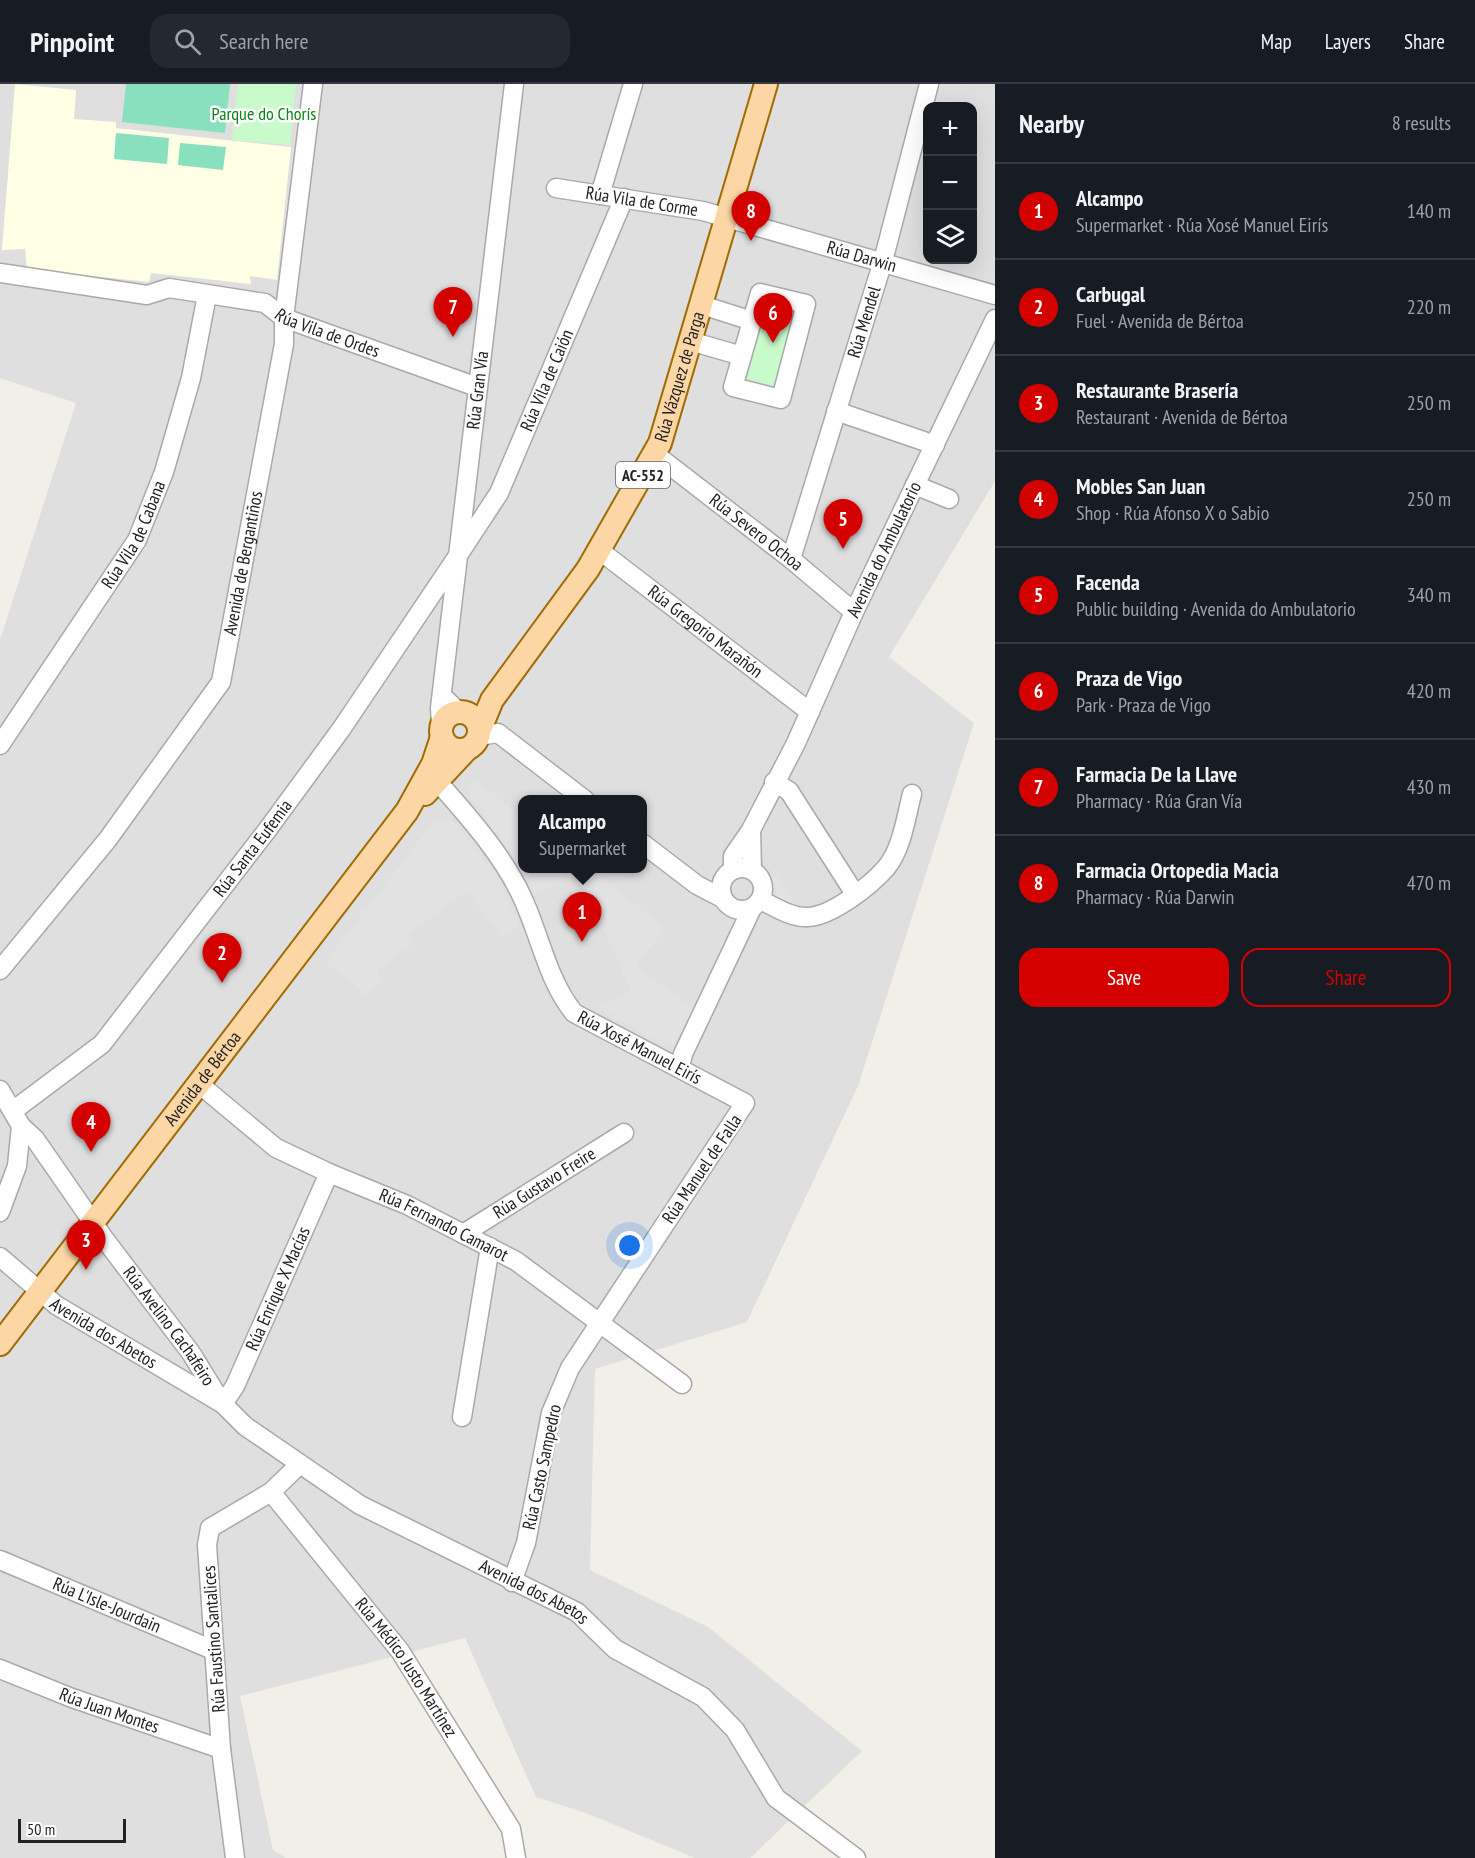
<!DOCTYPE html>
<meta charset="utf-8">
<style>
:root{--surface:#171b24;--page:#242831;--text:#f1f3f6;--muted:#9ea1a6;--line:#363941;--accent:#d40000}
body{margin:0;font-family:"PT Sans Narrow",sans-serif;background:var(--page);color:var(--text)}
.controls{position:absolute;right:18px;top:18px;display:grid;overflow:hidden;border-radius:12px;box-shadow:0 6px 24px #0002}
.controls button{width:54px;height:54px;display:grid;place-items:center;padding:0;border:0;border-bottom:2px solid var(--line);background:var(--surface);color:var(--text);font:30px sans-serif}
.scale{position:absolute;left:18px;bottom:15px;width:108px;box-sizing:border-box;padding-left:6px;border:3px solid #222;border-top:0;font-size:16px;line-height:21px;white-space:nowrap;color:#222;-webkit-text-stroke:4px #fff;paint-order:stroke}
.you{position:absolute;left:630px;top:1162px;width:21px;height:21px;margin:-15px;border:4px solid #fff;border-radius:50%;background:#1a73e8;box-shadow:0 0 0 9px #1a73e833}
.badge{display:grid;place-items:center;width:39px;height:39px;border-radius:50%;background:var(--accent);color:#fff;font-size:20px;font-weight:700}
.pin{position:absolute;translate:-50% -50px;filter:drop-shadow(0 2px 3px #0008)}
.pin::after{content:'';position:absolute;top:32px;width:21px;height:18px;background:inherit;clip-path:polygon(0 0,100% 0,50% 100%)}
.popup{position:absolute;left:518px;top:711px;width:129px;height:78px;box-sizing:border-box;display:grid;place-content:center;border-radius:12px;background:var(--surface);filter:drop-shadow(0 2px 4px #0005);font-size:20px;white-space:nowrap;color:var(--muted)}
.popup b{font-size:22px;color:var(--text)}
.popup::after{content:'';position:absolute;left:50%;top:100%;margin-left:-12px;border:12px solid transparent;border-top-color:var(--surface)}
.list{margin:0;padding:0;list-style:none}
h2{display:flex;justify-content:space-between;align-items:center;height:78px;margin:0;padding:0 24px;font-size:26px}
h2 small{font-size:20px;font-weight:400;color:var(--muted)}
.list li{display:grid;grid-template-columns:39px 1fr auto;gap:18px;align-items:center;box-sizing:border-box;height:96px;padding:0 24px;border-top:2px solid var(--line)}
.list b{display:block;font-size:22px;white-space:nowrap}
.list p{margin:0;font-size:20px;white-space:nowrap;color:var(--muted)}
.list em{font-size:20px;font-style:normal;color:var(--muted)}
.actions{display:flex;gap:12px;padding:18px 24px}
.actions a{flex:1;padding:14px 0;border:2px solid var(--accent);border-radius:18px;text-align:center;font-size:21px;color:var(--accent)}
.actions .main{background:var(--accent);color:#fff}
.icon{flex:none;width:33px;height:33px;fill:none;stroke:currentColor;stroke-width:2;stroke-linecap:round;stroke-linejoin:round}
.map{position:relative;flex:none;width:995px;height:1774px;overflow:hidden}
header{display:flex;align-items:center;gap:36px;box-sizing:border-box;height:84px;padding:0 30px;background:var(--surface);border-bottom:2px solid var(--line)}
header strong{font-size:28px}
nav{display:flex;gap:33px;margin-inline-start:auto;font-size:21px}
.search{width:420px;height:54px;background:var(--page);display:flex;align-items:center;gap:15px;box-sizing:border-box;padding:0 21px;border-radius:18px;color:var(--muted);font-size:22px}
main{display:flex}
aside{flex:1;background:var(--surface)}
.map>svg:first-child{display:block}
.residential{fill:#e0dfdf;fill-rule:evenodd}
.education{fill:#ffffe5}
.park{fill:#c8facc}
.pitch{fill:#88e0be}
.parking{fill:#e2e2e2}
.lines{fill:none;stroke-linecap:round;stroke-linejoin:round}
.minor-casing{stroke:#a9a9a9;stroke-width:21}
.major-casing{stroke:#a06b00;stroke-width:26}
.minor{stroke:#fff;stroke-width:18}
.major{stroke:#fcd6a4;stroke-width:22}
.labels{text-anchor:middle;stroke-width:5;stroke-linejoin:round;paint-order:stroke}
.shield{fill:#fff;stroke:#646464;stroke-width:1.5}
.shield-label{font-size:16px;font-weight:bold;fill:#222}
.park-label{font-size:18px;fill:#0c8416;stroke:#fff}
.street-label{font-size:18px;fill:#222;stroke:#fff}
</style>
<header>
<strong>Pinpoint</strong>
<div class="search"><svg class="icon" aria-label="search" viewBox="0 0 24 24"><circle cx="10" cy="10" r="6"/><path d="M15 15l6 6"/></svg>Search here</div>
<nav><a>Map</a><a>Layers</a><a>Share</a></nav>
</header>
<main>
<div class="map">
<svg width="995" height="1774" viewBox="0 0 995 1774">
<rect width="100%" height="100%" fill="#f2efe9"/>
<path class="residential" d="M0,0H995V397L889,573L974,639L858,1002L747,1238L595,1285L590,1486L708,1543L862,1667L750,1774H695L586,1729L536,1713L465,1554L240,1612L273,1766L286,1774H0V556L76,319L0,294ZM928,22H972V176H928ZM522,716H642V784H522Z"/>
<path class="education" d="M15,0L76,6L74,35L116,38V44L291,63L277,196L250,192L251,200L151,189L149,198L27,185L25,165L2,166Z"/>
<g class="park">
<path d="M238,0H296L290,61L232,56Z"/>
<path d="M767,215L799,223L779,304L747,295Z"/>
</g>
<g class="pitch">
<path d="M126,0H230L225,49L122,38Z"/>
<path d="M116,49L169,54L167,80L114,75Z"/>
<path d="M180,59L226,63L223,86L178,81Z"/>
</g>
<g class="parking">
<path d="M475,696L522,732V784L589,785L666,844L636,882L694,925L675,960L664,961L595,922L631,907L579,791L534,811L527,793L466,705Z"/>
<path d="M435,735L454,738L496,792L519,842L502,854L467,807L407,851L413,860L377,887L383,897L366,911L326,878Z"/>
<path d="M777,791L795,819L786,825L770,798Z"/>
</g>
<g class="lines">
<defs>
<g id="minor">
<path id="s1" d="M556,104L703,127L995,211"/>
<path d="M600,111L633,0"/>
<path id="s2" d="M0,189L147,211L169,204L265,219L284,234L477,303"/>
<path d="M690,257L742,272L733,303L781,315L806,220L760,209L752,237L702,221"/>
<path d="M742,272L752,237"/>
<path d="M836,327L935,361"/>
<path id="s3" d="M655,370L791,475L854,528"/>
<path d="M915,401L949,415"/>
<path id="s4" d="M599,466L810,628"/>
<path id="s5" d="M791,475L883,177L929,0"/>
<path d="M442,612L458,627"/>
<path id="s6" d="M441,642L440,624L514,0"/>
<path d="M479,652L498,649L585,716"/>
<path id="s7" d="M0,661L137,456L164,388L191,294L207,211"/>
<path d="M774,698L789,707L855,810"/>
<path id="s8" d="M445,706C474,739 505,775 523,815C540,852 548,897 574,929L745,1019L570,1284L551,1329L526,1459L512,1498"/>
<path d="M751,746L752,786"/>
<path d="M642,759L697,801L722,814"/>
<circle cx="742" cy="805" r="21"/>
<path id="s9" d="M733,786V772L751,746L796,659L854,528L995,235"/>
<path d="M761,816C775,823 792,834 808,833C832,832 870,802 886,784C902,765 906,733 912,710"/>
<path id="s10" d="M0,886L108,755L221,598L284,260V234L313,0"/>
<path d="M680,983L683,970L752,824"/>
<path id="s11" d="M198,999L276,1064L329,1089L407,1121L516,1177L682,1300"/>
<path id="s12" d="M0,1006L21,1042L35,1055L103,1153L191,1269L220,1316"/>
<path id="s13" d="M14,1026L102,960L268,745L342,644L457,473L499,409L624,114"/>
<path d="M0,1128L17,1082L21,1042"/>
<path id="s14" d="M463,1150L624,1049"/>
<path id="s15" d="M0,1173L56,1221L223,1320L245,1342L360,1421L577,1528L615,1565L703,1613L735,1646L776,1714L856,1774"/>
<path id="s16" d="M223,1320L235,1302L329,1089"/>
<path d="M462,1333L490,1163"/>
<path id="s17" d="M271,1408L400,1567L511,1745L516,1774"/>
<path id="s18" d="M0,1476L213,1566"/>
<path id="s19" d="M0,1585L72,1614L221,1665"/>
<path d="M235,1774L221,1665L207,1461L210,1444L271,1408L299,1381"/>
</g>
<g id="major">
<circle cx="460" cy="647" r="19"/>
<path id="s20" d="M480,645L492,616L588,485L660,359L766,0"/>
<path d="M425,710L466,666"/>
<path id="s21" d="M0,1260L407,727L433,680L442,653"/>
</g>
</defs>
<use href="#minor" class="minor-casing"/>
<use href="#major" class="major-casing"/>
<use href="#minor" class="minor"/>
<use href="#major" class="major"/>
</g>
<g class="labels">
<rect class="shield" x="616" y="378" width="54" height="26" rx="4.5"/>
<g class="shield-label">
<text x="643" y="397">AC-552</text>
</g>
<g class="park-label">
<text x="264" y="36">Parque do Chorís</text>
</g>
<g class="street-label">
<text dy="6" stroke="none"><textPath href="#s1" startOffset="87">Rúa Vila de Corme</textPath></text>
<text dy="6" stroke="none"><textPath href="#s1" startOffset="314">Rúa Darwin</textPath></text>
<text dy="6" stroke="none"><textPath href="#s5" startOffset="248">Rúa Mendel</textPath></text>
<text dy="6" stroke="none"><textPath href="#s2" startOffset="339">Rúa Vila de Ordes</textPath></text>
<text dy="6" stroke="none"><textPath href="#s20" startOffset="408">Rúa Vázquez de Parga</textPath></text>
<text dy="6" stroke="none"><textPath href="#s13" startOffset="912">Rúa Vila de Caión</textPath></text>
<text dy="6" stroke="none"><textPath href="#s6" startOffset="338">Rúa Gran Vía</textPath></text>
<text dy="6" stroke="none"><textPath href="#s3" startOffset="128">Rúa Severo Ochoa</textPath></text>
<text dy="6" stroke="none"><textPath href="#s7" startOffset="250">Rúa Vila de Cabana</textPath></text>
<text dy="6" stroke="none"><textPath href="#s9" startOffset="356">Avenida do Ambulatorio</textPath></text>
<text dy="6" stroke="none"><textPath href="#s10" startOffset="484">Avenida de Bergantiños</textPath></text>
<text dy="6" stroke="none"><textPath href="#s4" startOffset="134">Rúa Gregorio Marañón</textPath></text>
<text dy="6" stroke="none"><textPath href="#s13" startOffset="357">Rúa Santa Eufemia</textPath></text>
<text dy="6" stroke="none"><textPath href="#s8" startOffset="334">Rúa Xosé Manuel Eirís</textPath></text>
<text dy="6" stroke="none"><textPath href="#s21" startOffset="334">Avenida de Bértoa</textPath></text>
<text transform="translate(702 1085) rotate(-56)" y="6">Rúa Manuel de Falla</text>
<text dy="6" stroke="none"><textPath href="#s14" startOffset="96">Rúa Gustavo Freire</textPath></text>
<text dy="6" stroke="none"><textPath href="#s11" startOffset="286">Rúa Fernando Camarot</textPath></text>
<text dy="6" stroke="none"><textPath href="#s16" startOffset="128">Rúa Enrique X Macías</textPath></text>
<text dy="6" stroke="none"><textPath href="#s12" startOffset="291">Rúa Avelino Cachafeiro</textPath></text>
<text dy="6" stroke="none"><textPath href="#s15" startOffset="129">Avenida dos Abetos</textPath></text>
<text transform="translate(542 1383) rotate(-78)" y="6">Rúa Casto Sampedro</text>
<text dy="6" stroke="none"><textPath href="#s15" startOffset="633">Avenida dos Abetos</textPath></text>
<text dy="6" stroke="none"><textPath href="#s18" startOffset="116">Rúa L'Isle-Jourdain</textPath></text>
<text transform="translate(214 1555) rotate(-94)" y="6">Rúa Faustino Santalices</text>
<text dy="6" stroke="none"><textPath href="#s17" startOffset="222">Rúa Médico Justo Martínez</textPath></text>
<text dy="6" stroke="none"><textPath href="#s19" startOffset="117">Rúa Juan Montes</textPath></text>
</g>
</g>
</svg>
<div class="controls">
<button>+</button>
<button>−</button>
<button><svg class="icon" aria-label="layers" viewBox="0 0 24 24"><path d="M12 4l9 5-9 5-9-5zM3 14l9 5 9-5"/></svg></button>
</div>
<div class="scale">50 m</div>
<div class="you"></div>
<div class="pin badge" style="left:582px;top:858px">1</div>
<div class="popup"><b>Alcampo</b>Supermarket</div>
<div class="pin badge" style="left:222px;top:899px">2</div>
<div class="pin badge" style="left:86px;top:1186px">3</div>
<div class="pin badge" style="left:91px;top:1068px">4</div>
<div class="pin badge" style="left:843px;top:465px">5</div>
<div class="pin badge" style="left:773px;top:259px">6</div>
<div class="pin badge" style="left:453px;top:253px">7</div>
<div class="pin badge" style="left:751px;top:157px">8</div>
</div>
<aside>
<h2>Nearby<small>8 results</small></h2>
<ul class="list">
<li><span class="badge">1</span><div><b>Alcampo</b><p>Supermarket · Rúa Xosé Manuel Eirís</p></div><em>140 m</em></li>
<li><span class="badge">2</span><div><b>Carbugal</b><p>Fuel · Avenida de Bértoa</p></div><em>220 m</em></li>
<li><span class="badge">3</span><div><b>Restaurante Brasería</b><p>Restaurant · Avenida de Bértoa</p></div><em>250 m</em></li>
<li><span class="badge">4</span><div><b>Mobles San Juan</b><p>Shop · Rúa Afonso X o Sabio</p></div><em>250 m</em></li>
<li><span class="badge">5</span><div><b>Facenda</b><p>Public building · Avenida do Ambulatorio</p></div><em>340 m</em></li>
<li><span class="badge">6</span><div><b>Praza de Vigo</b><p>Park · Praza de Vigo</p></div><em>420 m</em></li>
<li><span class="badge">7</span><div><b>Farmacia De la Llave</b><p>Pharmacy · Rúa Gran Vía</p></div><em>430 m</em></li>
<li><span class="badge">8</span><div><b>Farmacia Ortopedia Macia</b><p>Pharmacy · Rúa Darwin</p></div><em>470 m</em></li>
</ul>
<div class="actions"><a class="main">Save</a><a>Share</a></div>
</aside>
</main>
